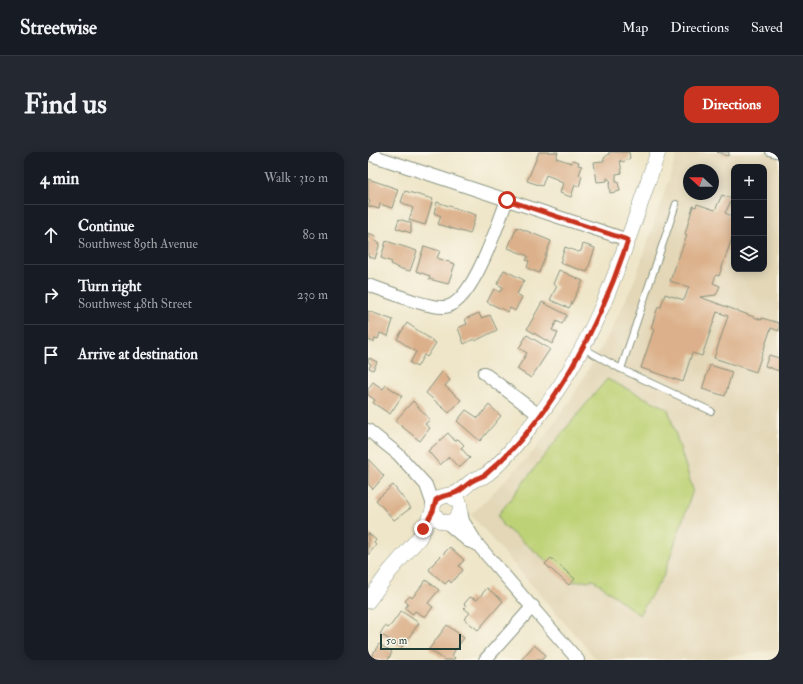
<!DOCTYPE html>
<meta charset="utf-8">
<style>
:root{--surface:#171b24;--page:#242831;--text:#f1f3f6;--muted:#9ea1a6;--line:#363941;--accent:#c8321e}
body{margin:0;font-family:"IM FELL Double Pica",serif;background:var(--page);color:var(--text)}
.controls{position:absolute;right:12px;top:12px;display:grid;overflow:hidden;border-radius:8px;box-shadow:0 2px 10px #0003}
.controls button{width:36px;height:36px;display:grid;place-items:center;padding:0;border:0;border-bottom:1px solid var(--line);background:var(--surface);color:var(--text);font:20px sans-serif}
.compass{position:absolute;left:315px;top:12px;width:36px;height:36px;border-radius:50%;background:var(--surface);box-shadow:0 2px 10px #0003;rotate:291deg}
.scale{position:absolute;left:12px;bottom:10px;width:81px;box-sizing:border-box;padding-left:4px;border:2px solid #1f3d34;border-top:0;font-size:11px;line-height:14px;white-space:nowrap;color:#1f3d34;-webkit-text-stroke:3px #fbf7ec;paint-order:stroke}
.stop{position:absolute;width:12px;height:12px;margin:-9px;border:3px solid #c8321e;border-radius:50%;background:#fff}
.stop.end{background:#c8321e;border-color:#fff;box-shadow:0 1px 4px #0008}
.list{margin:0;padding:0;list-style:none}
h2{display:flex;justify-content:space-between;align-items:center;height:52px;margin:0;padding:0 16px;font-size:17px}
h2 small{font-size:13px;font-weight:400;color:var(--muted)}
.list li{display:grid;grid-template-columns:26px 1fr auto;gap:12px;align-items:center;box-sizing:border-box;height:60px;padding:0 16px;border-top:1px solid var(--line)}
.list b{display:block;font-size:15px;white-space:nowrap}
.list p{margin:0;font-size:13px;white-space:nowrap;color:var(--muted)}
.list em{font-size:13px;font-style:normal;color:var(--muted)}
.icon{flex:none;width:22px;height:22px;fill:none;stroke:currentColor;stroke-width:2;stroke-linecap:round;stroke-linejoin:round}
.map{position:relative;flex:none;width:411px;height:508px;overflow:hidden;border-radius:12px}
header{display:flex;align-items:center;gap:24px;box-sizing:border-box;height:56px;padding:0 20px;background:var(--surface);border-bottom:1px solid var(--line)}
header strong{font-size:19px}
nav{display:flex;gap:22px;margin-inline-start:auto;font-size:14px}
.intro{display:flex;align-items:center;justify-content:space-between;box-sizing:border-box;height:96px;padding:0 24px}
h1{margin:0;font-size:28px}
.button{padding:10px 18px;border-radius:12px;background:var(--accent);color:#fff;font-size:14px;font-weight:700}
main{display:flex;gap:24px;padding:0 24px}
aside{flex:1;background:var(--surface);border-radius:12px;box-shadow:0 2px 10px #0003}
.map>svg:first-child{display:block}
.built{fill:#e3d7b7;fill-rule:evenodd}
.green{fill:#bdd276;stroke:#6e8855}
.building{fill:#dbb08a}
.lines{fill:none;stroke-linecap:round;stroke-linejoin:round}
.service-casing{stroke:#87927e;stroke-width:8}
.minor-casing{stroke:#87927e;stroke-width:14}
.tertiary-casing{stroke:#87927e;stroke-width:16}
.service{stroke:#fff;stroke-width:6}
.minor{stroke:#fff;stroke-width:12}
.tertiary{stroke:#fff;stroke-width:15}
.route{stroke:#c8321e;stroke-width:5}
</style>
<header>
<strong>Streetwise</strong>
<nav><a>Map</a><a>Directions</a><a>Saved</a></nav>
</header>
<div class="intro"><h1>Find us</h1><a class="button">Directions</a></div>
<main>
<aside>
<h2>4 min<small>Walk · 310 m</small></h2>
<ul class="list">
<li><svg class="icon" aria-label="ahead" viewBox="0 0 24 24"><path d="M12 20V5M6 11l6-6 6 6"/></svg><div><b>Continue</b><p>Southwest 89th Avenue</p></div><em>80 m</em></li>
<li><svg class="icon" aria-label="right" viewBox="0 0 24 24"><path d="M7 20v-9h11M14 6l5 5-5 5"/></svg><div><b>Turn right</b><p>Southwest 48th Street</p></div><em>230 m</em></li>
<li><svg class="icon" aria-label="arrive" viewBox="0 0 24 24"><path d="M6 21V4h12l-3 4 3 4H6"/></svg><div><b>Arrive at destination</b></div></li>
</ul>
</aside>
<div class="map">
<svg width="411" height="508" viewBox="0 0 411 508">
<rect width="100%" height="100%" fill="#fbf7ec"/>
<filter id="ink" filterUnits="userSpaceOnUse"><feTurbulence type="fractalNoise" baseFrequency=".025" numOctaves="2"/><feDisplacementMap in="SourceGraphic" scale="8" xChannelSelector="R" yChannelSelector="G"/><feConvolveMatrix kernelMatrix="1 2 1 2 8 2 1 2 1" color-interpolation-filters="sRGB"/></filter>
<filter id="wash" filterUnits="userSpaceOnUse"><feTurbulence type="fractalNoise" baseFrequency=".012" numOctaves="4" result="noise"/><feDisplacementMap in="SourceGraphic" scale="16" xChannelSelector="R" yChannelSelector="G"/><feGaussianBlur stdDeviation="0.9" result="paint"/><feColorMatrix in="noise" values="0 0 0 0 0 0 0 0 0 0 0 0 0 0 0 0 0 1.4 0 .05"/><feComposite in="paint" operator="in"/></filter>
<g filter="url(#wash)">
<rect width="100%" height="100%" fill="#efe6c9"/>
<path class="built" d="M310,0H411V497L338,508H229L103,363L165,300L201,250L244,177L267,127ZM366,15H396V117H366ZM321,18H345V42H321Z"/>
<path class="green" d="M239,227L300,257L325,338L296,423L271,463L226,428L205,430L134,373L130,363L194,281Z"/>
<g id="blocks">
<g class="building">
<path d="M171,0H190L188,6L204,11L205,8L211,10L210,13L214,14L211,23L214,24L211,35L207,33L203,45L192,41L195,31L190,29L191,28L178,23L174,34L159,29Z"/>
<path d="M241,0H261L262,6L255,10L252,8L254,21L248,22V30H250L252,39L242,41L241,31H243L242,28L239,26V29L229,30L226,10L236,9V6L241,2Z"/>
<path d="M349,0H361L360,4Z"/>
<path d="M0,27L30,37L24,56L12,52L11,57L0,54L2,49L0,48Z"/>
<path d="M37,39L65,47L57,73L41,68L45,56L33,50Z"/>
<path d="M354,43L364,47L357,61L366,65V80L351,124L348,123L345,131L352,134L348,143L332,145L394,168V166L411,171V179L403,176L388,220L346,206L360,164L349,160L334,204L324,201L315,230L273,216L286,177L283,176L290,155H293L297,142L316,148L321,135L302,129L319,83L317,82L325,54L328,55L329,52L347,58Z"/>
<path d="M69,50L108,63L102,82L70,72L73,64L66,61Z"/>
<path d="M31,67L43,71V81L28,76Z"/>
<path d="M149,75L183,89L171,121L159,116L161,109L158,108L160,104L140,96Z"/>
<path d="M0,81L8,84L7,89L12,91L7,107L0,104Z"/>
<path d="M18,89L49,99L42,119L30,116L23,112L24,110L13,106Z"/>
<path d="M215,92L227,96L219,120L192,111L197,95L210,100L213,99Z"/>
<path d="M56,94L72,99L69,106L87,112L80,132L61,127L62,124L48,119Z"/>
<path d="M136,118L156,128L149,142L154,145L147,159L142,156L140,160L119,150L126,137L132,140L135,135L129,132Z"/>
<path d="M191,118L215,129L201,156L182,148L189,134L185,132Z"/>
<path d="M174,150L199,163L194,172L189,169L184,178L190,181L184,192L159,177Z"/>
<path d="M0,159L25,168L20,184L12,181L10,187L7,186L6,190L0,188Z"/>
<path d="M111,161L113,166L122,163L129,178L107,189L106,187L96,192L90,176L99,172L97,167Z"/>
<path d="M39,171L68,191L59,205L56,203L49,215L42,211L48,200L29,187Z"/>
<path d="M159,183L182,197L163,226L149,217L159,201L151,196Z"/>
<path d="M401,203L411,206V219L397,214Z"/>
<path d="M1,206L9,210L5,218L1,216L3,212L0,210Z"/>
<path d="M342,213L364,220L357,244L334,237Z"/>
<path d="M74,220L82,228L77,234L93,248L81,261L58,241Z"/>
<path d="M5,230L15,237L18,233L34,244L22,262L5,251L7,248L0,243V237Z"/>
<path d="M45,249L62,268L57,272L62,276L52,289L27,269Z"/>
<path d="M121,253L133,264L112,289L89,269L98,258L110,266Z"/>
<path d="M80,281L87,289L90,287L96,293L93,296L102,306L91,316L81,305L72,313L60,299Z"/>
<path d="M0,307L16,324L5,337L0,332Z"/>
<path d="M25,333L43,356L26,368L8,348Z"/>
<path d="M0,381L8,388L6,391L8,393L0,403Z"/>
<path d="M82,395L96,408L91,414L95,418L83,431L81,428L77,432L61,418L64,413Z"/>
<path d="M183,406L207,427L201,433L177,412Z"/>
<path d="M58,428L71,438L60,451L65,455L57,465L47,459L45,462L37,456L40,452L37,449L42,444L44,446Z"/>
<path d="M119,436L135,449L110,478L96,467L102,461L96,456L98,454L96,452L102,445L109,448Z"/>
<path d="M33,459L51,471L34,495L12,482L17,474L20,476L24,472Z"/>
<path d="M79,473L96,486L87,498L84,504L87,506L85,508H77L61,497Z"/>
<path d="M11,492L24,500L20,508H1Z"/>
<path d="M166,493L178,503L174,508H153Z"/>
</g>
</g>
</g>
<g filter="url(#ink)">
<use href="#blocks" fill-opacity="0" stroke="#87927e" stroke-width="1"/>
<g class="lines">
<defs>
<g id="service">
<path d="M401,0L411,3"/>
<path d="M215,196L253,217L343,259"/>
<path d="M253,217L308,52"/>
</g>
<g id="minor">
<path d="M0,2L260,88"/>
<path d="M0,133C20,139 57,156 76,155C104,154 130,71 139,48"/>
<path d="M116,221L171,263"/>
<path d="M0,278L30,302L58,333L65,353"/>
<path d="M93,359L95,369L110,393L210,508"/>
<path d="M79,371L100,389L109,392"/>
<path d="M117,508L165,454"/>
</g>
<g id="tertiary">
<path d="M82,343L91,350C98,370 72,379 65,359C64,348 72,344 82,343C91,342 97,334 104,329C108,326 112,326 116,324C133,314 156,282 169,266C231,188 258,93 290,0"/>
<path d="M0,449L22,419L51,386L65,359"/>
</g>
</defs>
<use href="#service" class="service-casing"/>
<use href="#minor" class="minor-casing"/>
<use href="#tertiary" class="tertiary-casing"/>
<use href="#service" class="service"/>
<use href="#minor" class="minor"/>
<use href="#tertiary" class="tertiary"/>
</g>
</g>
<g class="lines" filter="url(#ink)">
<path class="route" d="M55,377L65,359L68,348C74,343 80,344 87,341C94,338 98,333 104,329C109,326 114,325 118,322C186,265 233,170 260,88L139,48"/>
</g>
</svg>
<div class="controls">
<button>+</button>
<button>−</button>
<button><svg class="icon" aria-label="layers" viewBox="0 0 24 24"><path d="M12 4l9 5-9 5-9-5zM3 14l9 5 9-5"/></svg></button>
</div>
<svg class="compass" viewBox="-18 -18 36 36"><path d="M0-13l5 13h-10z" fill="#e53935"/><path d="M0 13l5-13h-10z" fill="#9ea1a6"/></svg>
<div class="scale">50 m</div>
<div class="stop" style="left:139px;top:48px"></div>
<div class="stop end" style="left:55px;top:377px"></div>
</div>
</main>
